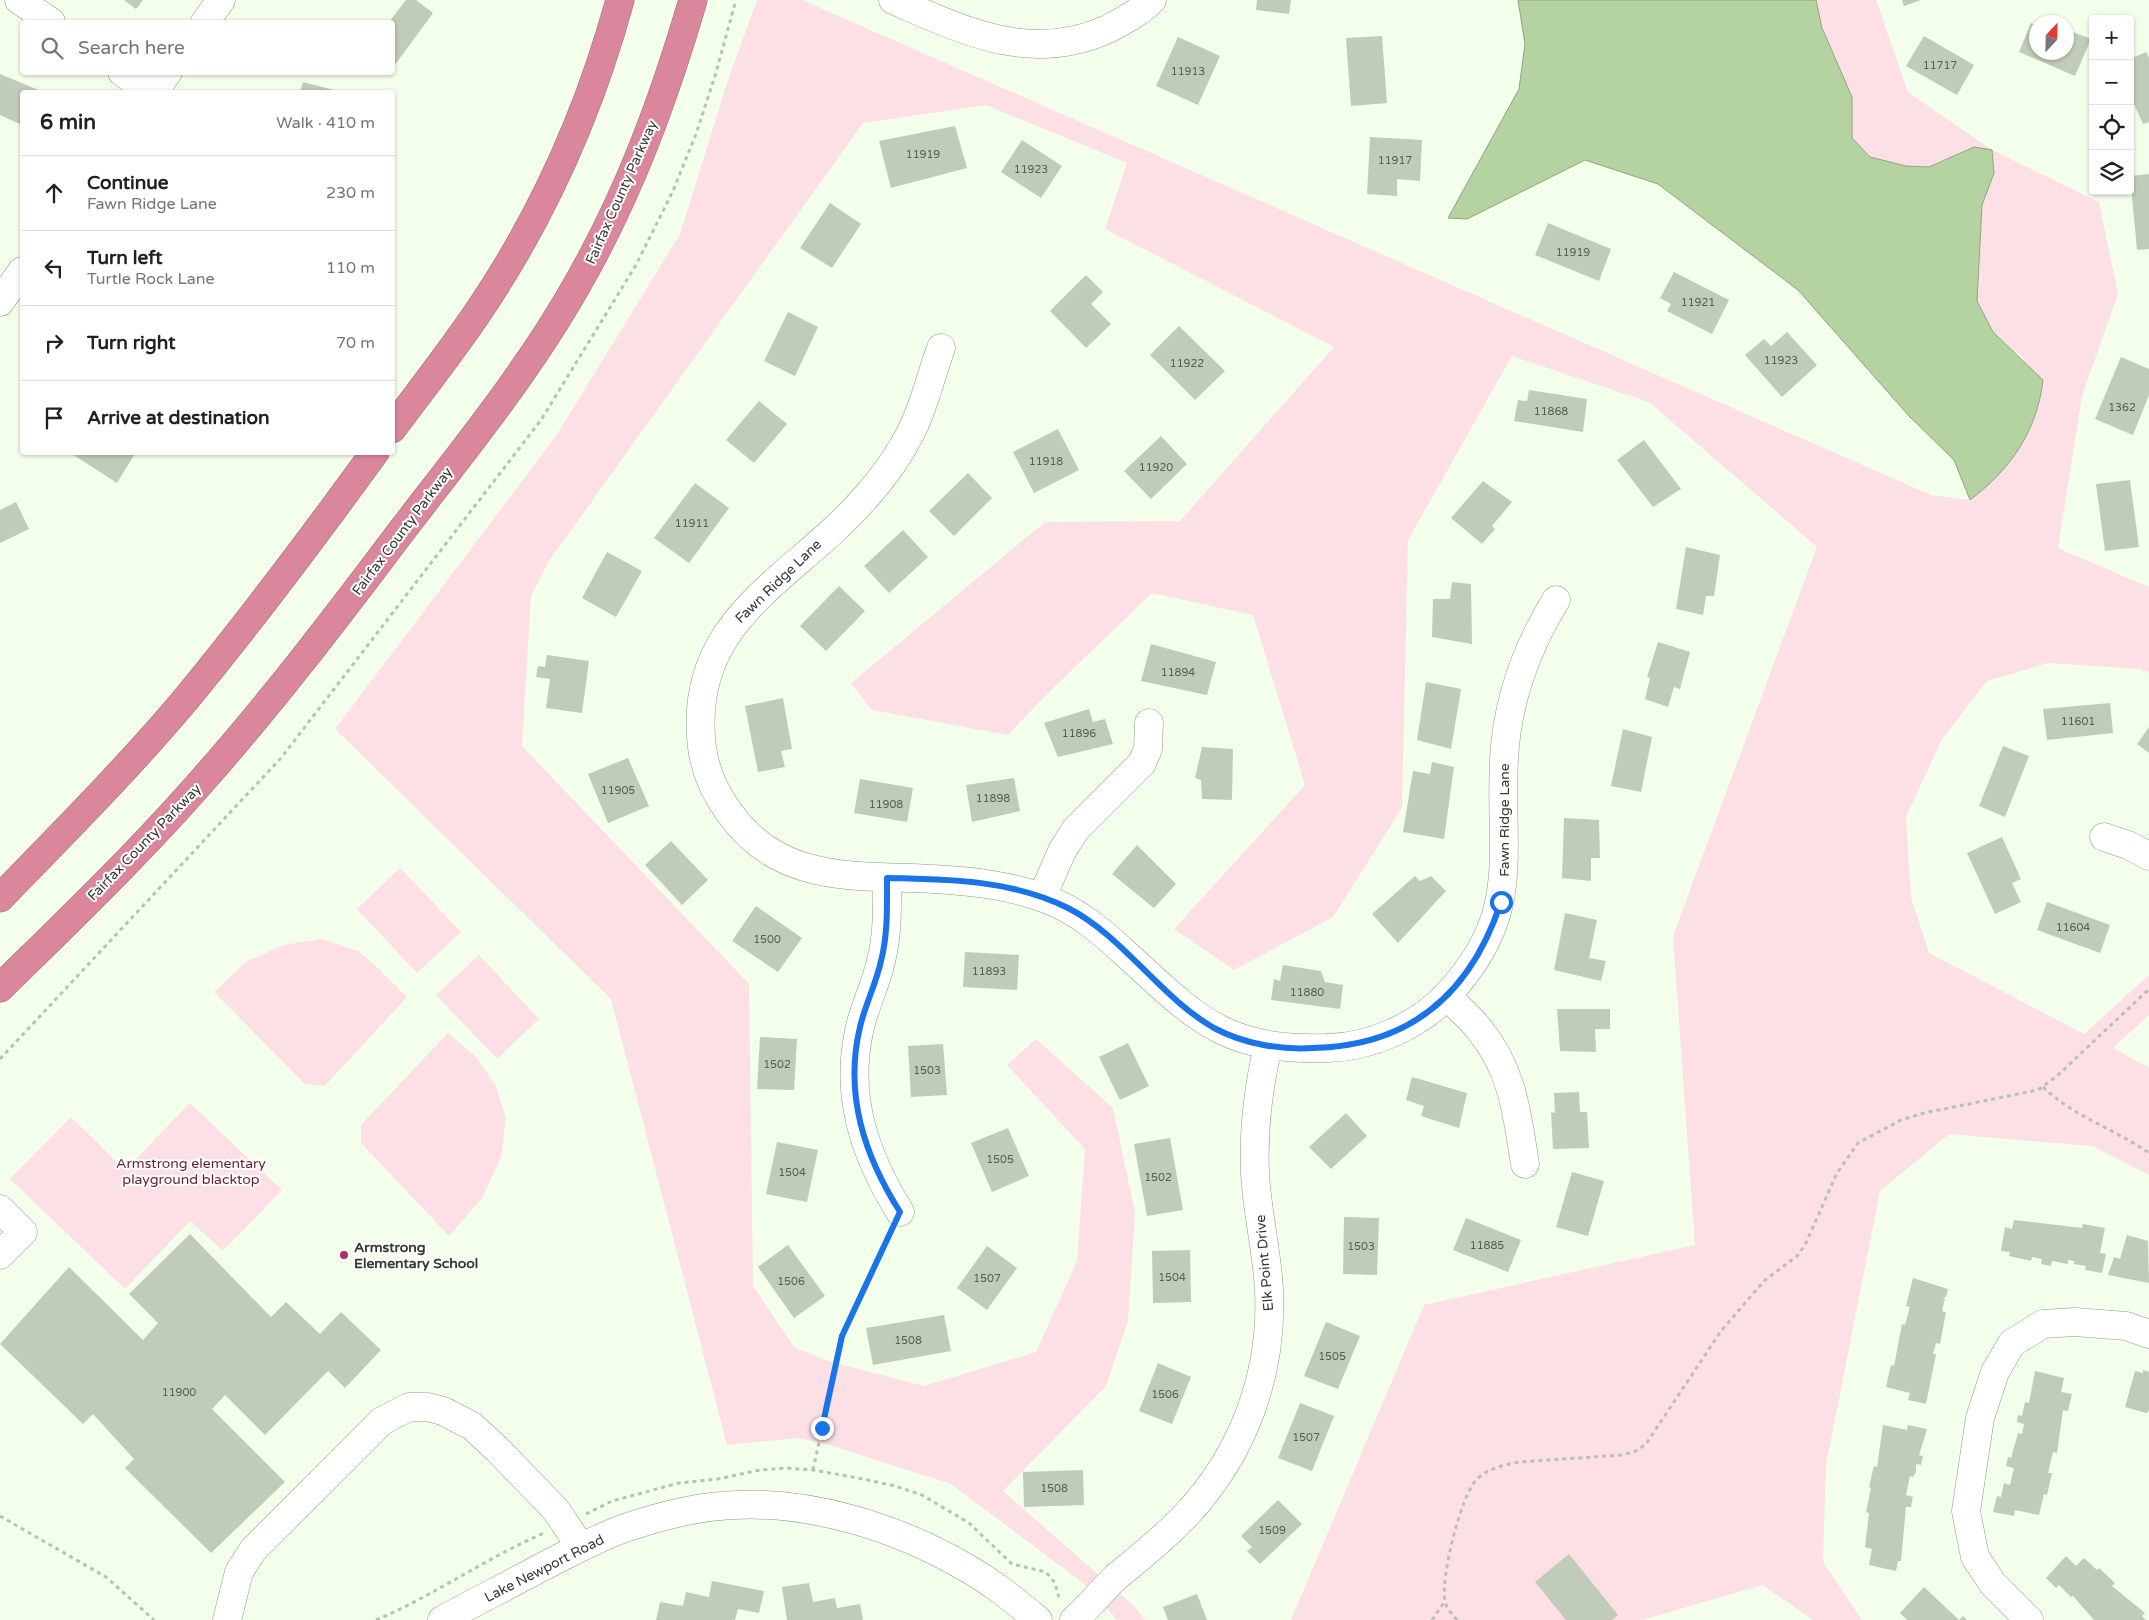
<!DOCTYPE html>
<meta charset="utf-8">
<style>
:root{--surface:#fff;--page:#f2f2f2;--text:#202124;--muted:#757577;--line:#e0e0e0}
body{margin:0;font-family:"Varela Round",sans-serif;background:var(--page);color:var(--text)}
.controls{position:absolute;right:15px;top:15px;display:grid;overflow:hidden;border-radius:5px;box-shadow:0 1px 4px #0004}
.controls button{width:45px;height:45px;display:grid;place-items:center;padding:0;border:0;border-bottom:1px solid var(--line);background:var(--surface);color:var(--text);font:25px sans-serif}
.compass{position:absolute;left:2029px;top:15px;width:45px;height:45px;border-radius:50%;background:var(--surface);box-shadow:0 1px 4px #0004;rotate:22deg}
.stop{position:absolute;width:15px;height:15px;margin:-11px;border:4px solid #1a73e8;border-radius:50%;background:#fff}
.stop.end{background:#1a73e8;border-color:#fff;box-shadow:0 1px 5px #0008}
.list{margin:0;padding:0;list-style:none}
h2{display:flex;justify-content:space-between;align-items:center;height:65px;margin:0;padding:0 20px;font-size:21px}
h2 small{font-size:16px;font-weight:400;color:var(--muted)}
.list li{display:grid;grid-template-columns:32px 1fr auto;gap:15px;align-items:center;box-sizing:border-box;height:75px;padding:0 20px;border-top:1px solid var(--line)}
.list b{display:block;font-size:19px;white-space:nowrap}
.list p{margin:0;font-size:16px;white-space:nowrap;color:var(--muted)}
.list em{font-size:16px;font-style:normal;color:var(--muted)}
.icon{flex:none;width:28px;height:28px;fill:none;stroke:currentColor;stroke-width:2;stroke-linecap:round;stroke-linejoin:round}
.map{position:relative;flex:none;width:2149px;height:1620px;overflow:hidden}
.search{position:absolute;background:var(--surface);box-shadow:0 1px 4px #0004;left:20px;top:20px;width:375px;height:55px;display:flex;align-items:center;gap:12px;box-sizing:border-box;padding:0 18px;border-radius:5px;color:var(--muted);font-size:19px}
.panel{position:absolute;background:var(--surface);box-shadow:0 1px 4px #0004;left:20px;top:90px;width:375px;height:365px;border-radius:5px}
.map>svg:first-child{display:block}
.green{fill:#fddfe6}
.water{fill:#b5d3a0;stroke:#8fa57f}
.building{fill:#c0cbb8}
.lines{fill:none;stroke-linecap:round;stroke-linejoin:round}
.minor-casing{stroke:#909a88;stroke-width:29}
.highway-casing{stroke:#a06b78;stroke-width:29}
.path{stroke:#b8c2b2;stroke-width:3;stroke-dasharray:4 4;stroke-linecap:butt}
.minor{stroke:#fff;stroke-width:28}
.highway{stroke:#da869d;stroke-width:28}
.route{stroke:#1a73e8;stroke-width:6}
.poi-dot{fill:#b62a60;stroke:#fff;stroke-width:2}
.labels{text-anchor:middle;stroke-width:4;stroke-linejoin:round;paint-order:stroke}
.number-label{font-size:11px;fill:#585e54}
.street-label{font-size:14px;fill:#353932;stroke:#fff}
.park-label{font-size:14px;fill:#651d36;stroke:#fff}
.poi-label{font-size:14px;font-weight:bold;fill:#353932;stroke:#fff;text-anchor:start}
</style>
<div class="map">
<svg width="2149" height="1620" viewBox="0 0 2149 1620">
<rect width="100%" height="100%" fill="#f3ffeb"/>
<g class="green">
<path d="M757,0H802L1931,495L1970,500L2024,359L1993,332L1977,301L1982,205L1994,173L1973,147L1929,167L1906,166L1870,157L1852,138V97L1822,28L1816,0H1876L1908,92L1992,150L2099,202L2118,294L2082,396L2058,548L2149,587V673L2139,669L2048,663L1987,681L1942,739L1906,817L1911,897L1929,953L2084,1034L2149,975V1015L2113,1048L2149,1068V1175L2092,1146L1949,1134L1880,1191L1826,1465L1823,1562L1862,1620H1813L1763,1585L1642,1620H1291L1424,1305L1695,1245L1673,936L1817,547L1649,402L1512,356L1408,540L1402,808L1333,917L1234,970L1174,929L1305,785L1253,615L1152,593L1047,694L1008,735L872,710L851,683L1045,522L1180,521L1334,347L1105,229L1127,163L986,105L863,123L549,561L531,596L522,746L749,984L753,1286L794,1347L828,1361L924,1386L1036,1352L1077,1261L1085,1149L1007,1065L1036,1039L1113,1108L1135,1213L1128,1321L1106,1386L1003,1491L1133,1605L1145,1620H1117L1082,1582L951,1484L823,1443L797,1438L727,1445L611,999L335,729L556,436L680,234L728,80Z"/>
<path d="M400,868L461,932L417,973L357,909Z"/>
<path d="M321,939L358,951L378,968L407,997L325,1086L305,1084L214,992L247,961L284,945Z"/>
<path d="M479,955L539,1019L497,1059L436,995Z"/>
<path d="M448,1033L476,1057L496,1086L506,1118L501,1157L482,1198L449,1236L361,1143V1125Z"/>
<path d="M190,1103L282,1190L223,1251L190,1221L125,1289L10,1179L71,1117L125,1170Z"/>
</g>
<path class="water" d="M1518,0H1816L1822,28L1852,97V138L1870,157L1906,166L1929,167L1974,147L1992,150L1994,173L1982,205L1977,301L1993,332L2043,380C2037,431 2011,469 1970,500L1954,460L1909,416L1798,290L1658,184L1585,160L1467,219L1448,218L1519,89L1525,44Z"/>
<g class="building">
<path d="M124,0H143L136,9Z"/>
<path d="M406,0H416L433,13L392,69V22H389Z"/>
<path d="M1257,0H1291L1289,14L1256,10Z"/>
<path d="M1902,0H1921L1904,6Z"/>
<path d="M2031,23L2036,25V52H2066L2068,30L2091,39L2075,76L2019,52Z"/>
<path d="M1382,36L1387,103L1351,106L1346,38Z"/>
<path d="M1924,36L1974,65L1957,95L1906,66Z"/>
<path d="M1178,37L1220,56L1198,105L1156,86Z"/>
<path d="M2146,52L2149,58V122L2143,124L2130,95V59Z"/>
<path d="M0,74L43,92H22V125L0,115Z"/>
<path d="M303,82L334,90L333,92H300Z"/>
<path d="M955,126L967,168L891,188L879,141Z"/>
<path d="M1370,137L1422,140L1420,181L1397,179V196L1367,194Z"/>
<path d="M1022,140L1062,166L1041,198L1001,172Z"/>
<path d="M2149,174V249L2137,250L2130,176Z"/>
<path d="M830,203L861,224L832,268L800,248Z"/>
<path d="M1548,223L1611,249L1599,281L1535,255Z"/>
<path d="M1674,272L1729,300L1712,334L1667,311L1671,304L1660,298Z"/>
<path d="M1086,275L1103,292L1091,304L1111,324L1086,348L1050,311Z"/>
<path d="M788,312L818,327L795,376L764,361Z"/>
<path d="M1179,326L1225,371L1195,400L1150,355Z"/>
<path d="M1787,332L1817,365L1782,397L1745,355L1764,339L1771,346Z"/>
<path d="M2121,357L2149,369V395L2133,435L2095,419Z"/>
<path d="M1529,390L1587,399L1583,432L1514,421L1518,400L1527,401Z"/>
<path d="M759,401L787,424L754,463L726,440Z"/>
<path d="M1058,429L1079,470L1034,493L1013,452Z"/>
<path d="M1161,436L1187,464L1151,499L1124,471Z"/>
<path d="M1644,440L1681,489L1653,507L1617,460Z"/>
<path d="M73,452H136L117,483L72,454Z"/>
<path d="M968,473L992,498L954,536L929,511Z"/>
<path d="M2130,480L2139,547L2105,551L2096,484Z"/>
<path d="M1483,481L1512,502L1492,526L1495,529L1482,544L1451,518Z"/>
<path d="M695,483L729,508L689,563L654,538Z"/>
<path d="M16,502L29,529L0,543V510Z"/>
<path d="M903,530L928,557L889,593L864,566Z"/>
<path d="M1686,547L1720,555L1714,596H1706L1703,615L1676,609Z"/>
<path d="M607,552L642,571L616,617L582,598Z"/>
<path d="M1452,582L1471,584L1472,644L1432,637L1433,599H1450Z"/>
<path d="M839,586L865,611L826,651L800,626Z"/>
<path d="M1658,642L1690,652L1680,689L1674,687L1668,707L1645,699L1650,678L1647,677Z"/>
<path d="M1151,644L1216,662L1207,695L1141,681Z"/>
<path d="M547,655L589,661L582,713L546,708L550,679L536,677L538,666L545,667Z"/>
<path d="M1426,682L1461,689L1451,749L1417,740Z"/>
<path d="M783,698L792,749L781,751L785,767L758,772L745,706Z"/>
<path d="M2110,703L2113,733L2047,740L2043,709Z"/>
<path d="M1089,709L1093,722L1105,719L1113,744L1058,757L1044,723Z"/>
<path d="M2149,727V753L2137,744Z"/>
<path d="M1623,729L1652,737L1641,792L1611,786Z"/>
<path d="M2003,746L2029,756L2005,817L1979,806Z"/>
<path d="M1202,747L1233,749L1232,800L1202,799L1201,780L1195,778Z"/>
<path d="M628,758L649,806L608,823L588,774Z"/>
<path d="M1432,762L1454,767L1444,839L1403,832L1413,771L1430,774Z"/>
<path d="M1014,778L1020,811L972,822L966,785Z"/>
<path d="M860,779L913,788L907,822L854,813Z"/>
<path d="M1564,818L1599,820L1600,858H1591V881L1562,878Z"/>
<path d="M2002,837L2021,879L2012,883L2021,902L1995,914L1967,853Z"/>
<path d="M671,841L708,880L682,905L645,865Z"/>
<path d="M1137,845L1176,884L1154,908L1112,874Z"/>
<path d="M1415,876L1420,881L1431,876L1446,891L1398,943L1372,914Z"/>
<path d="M2047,902L2110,925L2100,953L2037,930Z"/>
<path d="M756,906L802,938L778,972L732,941Z"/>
<path d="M1565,913L1597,920L1589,958L1606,961L1601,981L1554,970Z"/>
<path d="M965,952L1019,955L1017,990L963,987Z"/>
<path d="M1283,965L1321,971L1325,982L1343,985L1340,1009L1271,1000L1274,979L1280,981Z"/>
<path d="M1557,1009H1610V1029H1595L1596,1052L1560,1051Z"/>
<path d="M760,1037L797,1039L794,1090L757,1089Z"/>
<path d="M1128,1043L1149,1086L1120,1100L1099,1057Z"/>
<path d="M943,1044L947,1095L911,1097L908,1046Z"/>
<path d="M1412,1077L1467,1093L1459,1128L1421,1116L1424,1106L1406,1100Z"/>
<path d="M1579,1092L1580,1112H1587L1589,1148L1553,1149L1551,1112L1555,1113L1554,1093Z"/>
<path d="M1346,1113L1367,1136L1331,1169L1309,1147Z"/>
<path d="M1008,1128L1029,1176L992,1192L971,1143Z"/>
<path d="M1170,1138L1183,1210L1147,1216L1134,1144Z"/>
<path d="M777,1142L818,1150L807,1202L766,1194Z"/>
<path d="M1572,1172L1604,1181L1588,1236L1556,1227Z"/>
<path d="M1344,1217L1379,1218L1377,1275L1343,1274Z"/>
<path d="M1466,1218L1521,1240L1508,1272L1453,1250Z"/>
<path d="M2014,1220L2082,1228L2083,1224L2105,1228L2100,1253L2106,1254L2102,1273L2085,1270L2086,1266L2074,1264V1261L2068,1260V1264L2052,1261L2051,1266L2041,1264L2042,1259L2032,1257L2031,1261L2009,1256L2010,1252L2001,1251L2005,1227L2012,1229Z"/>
<path d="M190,1234L271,1317L286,1302L320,1334L341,1312L381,1350L345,1388L328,1371L265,1435L225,1395L212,1409L285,1482L211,1553L125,1468L134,1459L93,1414L83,1424L0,1344L69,1267L143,1340L158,1323L129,1294Z"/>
<path d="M2127,1235L2148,1241L2149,1283L2108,1275L2114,1257L2120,1259Z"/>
<path d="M788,1245L825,1296L794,1318L758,1267Z"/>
<path d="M987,1246L1017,1268L987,1310L957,1288Z"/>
<path d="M1190,1250L1191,1302L1153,1303L1152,1251Z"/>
<path d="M1913,1278L1948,1289L1946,1297H1942L1945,1298L1942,1311L1946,1312L1940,1344L1936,1343L1933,1354H1936L1926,1404L1908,1400L1910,1393L1886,1387L1891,1365L1894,1366L1902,1324L1905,1325L1910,1307L1906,1306Z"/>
<path d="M944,1315L951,1351L873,1365L866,1328Z"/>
<path d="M1326,1322L1360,1336L1338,1389L1304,1376Z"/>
<path d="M1158,1363L1191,1377L1172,1424L1139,1411Z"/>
<path d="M2143,1370L2149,1372V1411L2146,1413L2125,1407L2135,1371L2143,1373Z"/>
<path d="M2035,1371L2064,1378L2061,1392L2072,1394L2068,1411L2063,1410L2057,1453L2053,1452L2048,1473H2052L2047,1495L2044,1494L2039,1515L2015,1510L2014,1516L1993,1512L1997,1496L2001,1497L2004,1483L2010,1485L2014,1468L2006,1466L2008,1457L2011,1458L2018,1433L2022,1434L2024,1424L2017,1422L2018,1415L2022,1416L2025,1402L2029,1403Z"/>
<path d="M1300,1403L1334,1416L1312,1471L1278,1458Z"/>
<path d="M1883,1425L1907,1430L1908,1425L1927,1429L1919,1455L1923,1456L1921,1465L1916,1464V1472L1913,1477L1910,1476L1906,1495L1913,1497L1911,1507H1906L1901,1561H1898L1896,1571L1869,1565L1872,1549L1865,1547L1869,1513L1866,1512L1871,1488L1869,1487L1874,1466L1877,1467Z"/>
<path d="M1083,1470L1084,1505L1024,1507L1023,1472Z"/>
<path d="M1278,1500L1302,1524L1260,1564L1247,1551L1252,1547L1241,1536Z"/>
<path d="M1569,1554L1618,1615L1612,1620H1566L1535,1582Z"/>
<path d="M2066,1556L2076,1566L2084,1558L2097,1570L2099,1568L2115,1583L2112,1586L2145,1613L2142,1616L2146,1620H2094L2073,1596L2071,1597L2059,1585L2056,1588L2046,1578Z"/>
<path d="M712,1581L764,1591L759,1613L738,1609L735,1620H656L660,1602L683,1606L686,1592L709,1597Z"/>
<path d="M809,1583L813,1602L835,1598L837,1608L860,1604L863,1620H787L782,1587Z"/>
<path d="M1924,1587L1959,1620L1963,1616L1967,1620H1907L1900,1613Z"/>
<path d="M1197,1594L1207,1620H1168L1163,1607Z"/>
</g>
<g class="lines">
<defs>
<g id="minor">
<path d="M19,0L51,22"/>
<path d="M893,0C964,31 1031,64 1108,29C1123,21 1140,12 1152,0"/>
<path d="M205,22L221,0"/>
<path d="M122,72L150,92"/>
<path d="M154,92L168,72"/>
<path d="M0,302L22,271"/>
<path d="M941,348C931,375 924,407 911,432C899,456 883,478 865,498C794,580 686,618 702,747C705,771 715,793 729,812C779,884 855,875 932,879C971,881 1009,885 1046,899C1078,911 1101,931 1126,954C1198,1020 1225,1051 1328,1048C1371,1047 1419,1026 1448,994C1523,914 1499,856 1504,759C1507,701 1526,649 1556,600"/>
<path d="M2104,837L2128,845L2149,856"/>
<path d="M887,878C887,906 888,934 881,961C876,984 865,1005 860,1027C844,1094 864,1154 900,1212"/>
<path d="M1042,897L1062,851L1076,829L1142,763L1148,749L1149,723"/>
<path d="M1447,996C1457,1007 1470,1017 1479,1029C1513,1070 1517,1114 1525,1164"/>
<path d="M0,1209L23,1232L0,1255"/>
<path d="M227,1620L239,1572L253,1550L382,1421L409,1407H428L443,1411L472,1426L497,1449L556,1510L580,1546"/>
<path d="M442,1620C475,1602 509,1585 542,1567C570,1553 598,1537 628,1527C661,1516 699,1506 735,1505C813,1501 898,1528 965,1567C992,1582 1015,1601 1038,1620"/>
<path d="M1074,1620C1089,1607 1101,1591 1116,1577C1140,1557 1166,1537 1187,1514C1244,1453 1273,1373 1269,1290C1267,1251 1257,1212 1255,1173C1253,1129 1258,1089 1268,1046"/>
<path d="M2029,1620L1993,1584L1975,1557L1966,1511L1980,1418L1995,1372L2012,1343L2043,1324L2075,1322L2126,1326L2149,1334"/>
</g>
<g id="highway">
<path d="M392,429C423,387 456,346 484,303C545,211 591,106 620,0"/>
<path d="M0,898C63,833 128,768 186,699C252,619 314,536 375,452"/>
<path d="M0,988C68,921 138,854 201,782C272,702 336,618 400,533C462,452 528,372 578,283C629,194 664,99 693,0"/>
</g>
</defs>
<use href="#minor" class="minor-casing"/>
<use href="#highway" class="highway-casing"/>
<g class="path">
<path d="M0,1059L281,758L541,420L636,265L673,191L696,134L715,76L736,0"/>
<path d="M2043,1087C2074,1117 2113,1128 2149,1153"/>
<path d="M813,1470L842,1337L890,1232"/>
<path d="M586,1514L612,1501L679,1483L718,1479L760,1470L786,1468L813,1470L858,1478L895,1486L922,1495L969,1523L1012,1564L1046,1572L1055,1583L1059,1598L1062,1600"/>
<path d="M0,1516L106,1577L154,1620"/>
<path d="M376,1620C435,1595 486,1558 544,1533"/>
<path d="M1432,1620L1445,1601"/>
<path d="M1457,1620C1452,1614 1447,1609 1445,1601C1440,1580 1461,1494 1477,1479C1489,1468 1504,1465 1519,1462L1622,1455L1636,1451L1646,1444L1721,1331L1764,1281L1797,1256L1805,1245L1837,1173L1858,1143L1901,1120L1924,1113L2038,1090L2057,1076L2149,989"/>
</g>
<use href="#minor" class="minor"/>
<use href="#highway" class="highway"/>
</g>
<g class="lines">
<path class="route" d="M822,1428L842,1336L900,1212C864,1155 844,1094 860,1027C865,1005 876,984 881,961C888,934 887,906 887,878C948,879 1012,880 1068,908C1123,936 1160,997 1214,1028C1244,1044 1280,1050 1313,1048C1411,1046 1471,993 1501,902"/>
</g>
<circle class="poi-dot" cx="344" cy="1255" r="5"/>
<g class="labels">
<g class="number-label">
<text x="1940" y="69">11717</text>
<text x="1188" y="75">11913</text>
<text x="923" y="158">11919</text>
<text x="1395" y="164">11917</text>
<text x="1031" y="173">11923</text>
<text x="1573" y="256">11919</text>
<text x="1698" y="306">11921</text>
<text x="1781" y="364">11923</text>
<text x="1187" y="367">11922</text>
<text x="2122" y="411">1362</text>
<text x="1551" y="415">11868</text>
<text x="1046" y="465">11918</text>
<text x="1156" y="471">11920</text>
<text x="692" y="527">11911</text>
<text x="1178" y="676">11894</text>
<text x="2078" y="725">11601</text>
<text x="1079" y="737">11896</text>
<text x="618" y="794">11905</text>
<text x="993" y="802">11898</text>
<text x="886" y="808">11908</text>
<text x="2073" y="931">11604</text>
<text x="767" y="943">1500</text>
<text x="989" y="975">11893</text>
<text x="1307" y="996">11880</text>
<text x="777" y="1068">1502</text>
<text x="927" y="1074">1503</text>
<text x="1000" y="1163">1505</text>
<text x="792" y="1176">1504</text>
<text x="1158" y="1181">1502</text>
<text x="1487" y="1249">11885</text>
<text x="1361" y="1250">1503</text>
<text x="1172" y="1281">1504</text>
<text x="987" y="1282">1507</text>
<text x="791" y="1285">1506</text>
<text x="908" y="1344">1508</text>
<text x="1332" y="1360">1505</text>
<text x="179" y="1396">11900</text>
<text x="1165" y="1398">1506</text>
<text x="1306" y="1441">1507</text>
<text x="1054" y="1492">1508</text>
<text x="1272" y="1534">1509</text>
</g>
<g class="street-label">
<text transform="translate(621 192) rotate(-66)" y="5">Fairfax County Parkway</text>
<text transform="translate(402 531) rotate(-53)" y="5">Fairfax County Parkway</text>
<text transform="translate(778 581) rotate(-44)" y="5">Fawn Ridge Lane</text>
<text transform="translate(1504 820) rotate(-90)" y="5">Fawn Ridge Lane</text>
<text transform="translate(144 842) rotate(-46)" y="5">Fairfax County Parkway</text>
<text transform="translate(1264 1263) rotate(-95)" y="5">Elk Point Drive</text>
<text transform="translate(544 1568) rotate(-27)" y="5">Lake Newport Road</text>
</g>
<g class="park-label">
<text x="191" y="1168">Armstrong elementary<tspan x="191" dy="16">playground blacktop</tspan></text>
</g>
<g class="poi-label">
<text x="354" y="1252">Armstrong<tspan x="354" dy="16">Elementary School</tspan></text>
</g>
</g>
</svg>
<div class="controls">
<button>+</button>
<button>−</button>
<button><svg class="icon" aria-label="locate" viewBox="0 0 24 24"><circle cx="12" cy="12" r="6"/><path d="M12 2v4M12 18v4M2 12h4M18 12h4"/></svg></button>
<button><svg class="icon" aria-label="layers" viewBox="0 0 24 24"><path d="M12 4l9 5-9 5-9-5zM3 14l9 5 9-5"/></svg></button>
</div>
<svg class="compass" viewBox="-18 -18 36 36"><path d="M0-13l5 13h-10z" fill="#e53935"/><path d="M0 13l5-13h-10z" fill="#757577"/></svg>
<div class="stop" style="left:1501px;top:902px"></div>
<div class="stop end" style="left:822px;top:1428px"></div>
<div class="search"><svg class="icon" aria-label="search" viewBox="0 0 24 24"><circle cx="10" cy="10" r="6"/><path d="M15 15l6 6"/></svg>Search here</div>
<section class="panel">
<h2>6 min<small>Walk · 410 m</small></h2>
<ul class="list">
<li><svg class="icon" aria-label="ahead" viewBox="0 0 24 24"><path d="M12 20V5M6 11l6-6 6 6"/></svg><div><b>Continue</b><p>Fawn Ridge Lane</p></div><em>230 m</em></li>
<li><svg class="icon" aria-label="left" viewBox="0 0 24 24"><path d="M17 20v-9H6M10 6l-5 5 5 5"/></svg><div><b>Turn left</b><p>Turtle Rock Lane</p></div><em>110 m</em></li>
<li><svg class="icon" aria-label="right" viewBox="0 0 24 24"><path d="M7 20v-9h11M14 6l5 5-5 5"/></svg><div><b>Turn right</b></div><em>70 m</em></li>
<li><svg class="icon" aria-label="arrive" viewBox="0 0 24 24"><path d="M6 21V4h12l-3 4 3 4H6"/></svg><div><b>Arrive at destination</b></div></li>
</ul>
</section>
</div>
